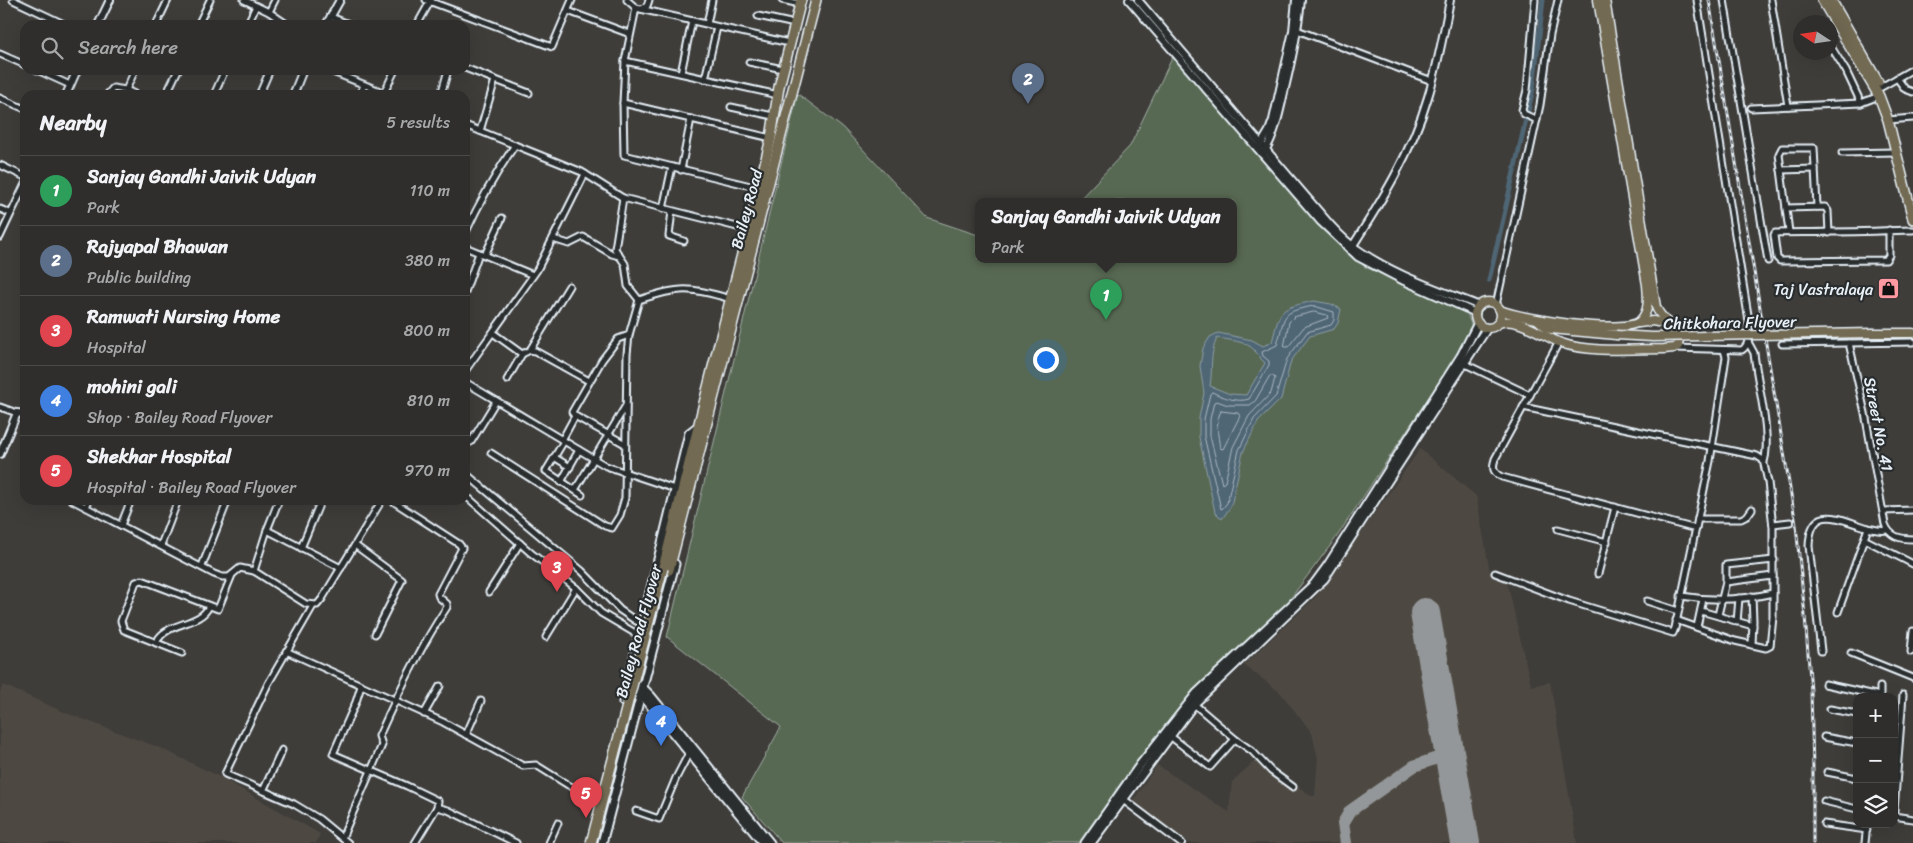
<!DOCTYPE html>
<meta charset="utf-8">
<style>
:root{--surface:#2f2e2c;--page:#373634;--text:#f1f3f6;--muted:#a7a8a9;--line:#4a4a48;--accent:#e797bd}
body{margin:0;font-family:Sriracha,sans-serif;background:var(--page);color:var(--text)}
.controls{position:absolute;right:15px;bottom:15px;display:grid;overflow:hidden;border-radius:10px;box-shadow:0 5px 20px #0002}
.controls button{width:45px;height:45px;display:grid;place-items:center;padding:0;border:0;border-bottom:1px solid var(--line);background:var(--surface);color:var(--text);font:25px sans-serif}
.compass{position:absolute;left:1793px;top:15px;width:45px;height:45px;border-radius:50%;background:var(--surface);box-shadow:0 5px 20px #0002;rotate:282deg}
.you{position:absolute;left:1045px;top:359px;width:18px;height:18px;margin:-12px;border:4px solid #fff;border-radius:50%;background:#1a73e8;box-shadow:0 0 0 8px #1a73e833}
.badge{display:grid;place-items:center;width:32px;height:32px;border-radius:50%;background:var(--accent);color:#fff;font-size:16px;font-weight:700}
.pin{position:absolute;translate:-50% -41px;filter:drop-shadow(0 1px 2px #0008)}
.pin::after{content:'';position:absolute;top:26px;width:18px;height:15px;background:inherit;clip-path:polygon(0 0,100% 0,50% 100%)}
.popup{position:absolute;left:975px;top:198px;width:262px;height:65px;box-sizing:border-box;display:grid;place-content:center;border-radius:10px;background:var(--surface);filter:drop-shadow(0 1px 4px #0005);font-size:16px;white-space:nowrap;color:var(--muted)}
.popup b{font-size:19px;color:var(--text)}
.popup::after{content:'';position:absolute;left:50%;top:100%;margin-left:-10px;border:10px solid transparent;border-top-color:var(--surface)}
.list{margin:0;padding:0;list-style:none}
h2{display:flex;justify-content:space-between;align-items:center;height:65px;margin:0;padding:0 20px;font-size:21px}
h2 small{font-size:16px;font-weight:400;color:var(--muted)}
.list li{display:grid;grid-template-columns:32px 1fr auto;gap:15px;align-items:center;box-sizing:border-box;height:70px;padding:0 20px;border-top:1px solid var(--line)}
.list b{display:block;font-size:19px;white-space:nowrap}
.list p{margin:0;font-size:16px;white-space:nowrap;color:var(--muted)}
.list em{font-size:16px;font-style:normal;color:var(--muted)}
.icon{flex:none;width:28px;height:28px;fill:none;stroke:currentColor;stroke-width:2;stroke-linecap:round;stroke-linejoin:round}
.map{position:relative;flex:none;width:1913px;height:843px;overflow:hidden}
.search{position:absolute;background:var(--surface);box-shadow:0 5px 20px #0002;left:20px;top:20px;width:450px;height:55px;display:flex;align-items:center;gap:12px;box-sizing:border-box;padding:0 18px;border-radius:15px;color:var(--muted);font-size:19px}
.panel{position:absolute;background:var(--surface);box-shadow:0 5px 20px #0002;left:20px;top:90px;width:450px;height:415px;border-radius:15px}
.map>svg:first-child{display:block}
.built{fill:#4e4843}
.green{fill:#596952;stroke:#a0ada5}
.water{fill:#4f6674;stroke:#8c9ea9;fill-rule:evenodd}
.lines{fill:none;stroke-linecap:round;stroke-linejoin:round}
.shore{stroke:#abb9c3;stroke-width:1}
.canal{stroke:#4f6674;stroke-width:5}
.taxiway{stroke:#949799;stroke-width:12}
.runway{stroke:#949799;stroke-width:30}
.minor-casing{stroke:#e8f1f8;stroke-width:9}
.tertiary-casing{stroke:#e8f1f8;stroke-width:10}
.secondary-casing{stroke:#e8f1f8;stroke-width:11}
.primary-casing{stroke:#e8f1f8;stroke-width:11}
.trunk-casing{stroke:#e8f1f8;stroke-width:12}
.minor{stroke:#2a2d2e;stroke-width:5}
.tertiary{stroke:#2a2d2e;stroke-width:6}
.secondary{stroke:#2a2d2e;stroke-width:7}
.primary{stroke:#736b52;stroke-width:8}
.trunk{stroke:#736b52;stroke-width:9}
.rail-casing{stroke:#e8f1f8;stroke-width:3}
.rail{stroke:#2a2d2e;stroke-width:1;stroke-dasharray:4;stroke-linecap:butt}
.primary-bridge-casing{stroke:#e8f1f8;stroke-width:11;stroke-linecap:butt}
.trunk-bridge-casing{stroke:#e8f1f8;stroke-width:12;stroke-linecap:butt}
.primary-bridge{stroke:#736b52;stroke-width:8}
.trunk-bridge{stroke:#736b52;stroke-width:9}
.labels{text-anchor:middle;stroke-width:4.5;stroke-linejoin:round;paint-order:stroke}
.street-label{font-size:16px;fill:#e8f1f8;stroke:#2a2d2e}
.poi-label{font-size:16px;fill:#e8f1f8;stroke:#2a2d2e;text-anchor:end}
</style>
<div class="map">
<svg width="1913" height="843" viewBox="0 0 1913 843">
<rect width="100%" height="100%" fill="#3f3d3a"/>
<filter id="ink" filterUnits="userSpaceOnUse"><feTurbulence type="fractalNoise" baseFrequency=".02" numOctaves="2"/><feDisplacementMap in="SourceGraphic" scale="10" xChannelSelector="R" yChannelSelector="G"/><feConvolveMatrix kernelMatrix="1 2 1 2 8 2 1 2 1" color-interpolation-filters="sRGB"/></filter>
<g filter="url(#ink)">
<g class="built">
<path d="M1420,449L1476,496L1490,572L1507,581L1531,686L1550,682L1577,843H1189L1133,801L1157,765L1229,812L1232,782L1259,757L1311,796H1315L1318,758L1312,733L1280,692L1244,665L1316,597Z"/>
<path d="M3,685L66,713L160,748L220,777L320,834L316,843H0V692Z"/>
</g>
<path class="green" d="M1174,54L1297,195L1365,267L1466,310L1473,330L1336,538L1287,603L1177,711L1086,843H782L742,797L781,727L667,637L798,94L843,128L927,218L978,235V259H1234V201H1078L1130,146Z"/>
<path class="water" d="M1314,301L1331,304L1341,309L1338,323L1334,329L1310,336L1291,361L1281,399L1258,422L1243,452L1231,506L1222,519L1215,512L1199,437V418L1204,393L1200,366L1203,348L1210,337L1218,333L1252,340L1263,346L1272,342C1281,308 1278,309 1314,301ZM1217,338C1228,340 1248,341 1255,351C1259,355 1260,359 1265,363L1246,395L1230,394L1210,386C1213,368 1209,356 1217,338Z"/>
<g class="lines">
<g class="shore">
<path d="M1314,306L1334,312V320L1331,325L1307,332L1287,359L1276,396L1254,419L1239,450L1227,503L1223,508L1221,509L1204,436V419L1210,394L1212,392C1223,397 1237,403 1249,399L1269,365V361L1263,356L1262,352L1277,345C1286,315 1279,312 1314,306Z"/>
<path d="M1314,312L1327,315L1328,318L1304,327L1288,347H1284L1289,322L1294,317Z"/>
<path d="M1270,376H1273L1275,378L1271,393L1249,416L1233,447L1225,482L1222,484L1210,436V419L1214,402L1217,401L1228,405H1250L1255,401Z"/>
<path d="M1221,411L1238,413L1240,416L1223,449L1220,448C1218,436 1215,422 1221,411Z"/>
</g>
<path class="canal" d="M1489,280L1533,89L1543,0"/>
<path class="taxiway" d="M1346,843L1343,823L1350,811L1414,766L1443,756L1446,757L1452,762"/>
<path class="runway" d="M1425,613L1465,843"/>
<defs>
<g id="minor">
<path d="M13,0L66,25"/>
<path d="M244,0L269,12L275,0"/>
<path d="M426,0L552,47L572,0"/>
<path d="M627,0L636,8L789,43"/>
<path d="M782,0L800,4"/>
<path d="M1535,0L1527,90L1522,110L1524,114L1537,120"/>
<path d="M1724,0L1768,261"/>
<path d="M1771,0L1788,106"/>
<path d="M636,8L625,61L623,103L624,155L759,188"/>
<path d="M642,9L647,6L649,0"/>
<path d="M568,11L630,34"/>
<path d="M269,12L288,25"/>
<path d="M758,16L795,24"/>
<path d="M331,17L351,25"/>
<path d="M707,24L712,0"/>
<path d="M156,25L168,0"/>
<path d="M198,25L210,0"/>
<path d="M247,25L256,6"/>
<path d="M417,25L431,0"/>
<path d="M1297,30L1432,81"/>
<path d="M1830,45L1846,71L1861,103"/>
<path d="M0,54L25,65"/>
<path d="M625,61L778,95"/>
<path d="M749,62L783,69"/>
<path d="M465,68L529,93"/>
<path d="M37,70L70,85"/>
<path d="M328,70L390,95"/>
<path d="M681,73L692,21"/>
<path d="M1897,78L1905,89L1913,92"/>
<path d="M705,79L717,27"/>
<path d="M126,90L137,95"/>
<path d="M1876,90L1913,69"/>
<path d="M384,93L395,70"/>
<path d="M107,95L113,88L126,90L135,70"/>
<path d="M166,95L178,70"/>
<path d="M214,95L225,70"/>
<path d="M259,95L270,70"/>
<path d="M360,95L364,85"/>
<path d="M441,95L448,70"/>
<path d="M0,98L25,109"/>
<path d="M623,103L771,138"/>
<path d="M731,107L773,116"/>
<path d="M1751,108L1861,103L1879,96"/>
<path d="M1888,120L1913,118"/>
<path d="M465,125L582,172L623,198L749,230"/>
<path d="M480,131L495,80"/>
<path d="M1842,153L1896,152"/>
<path d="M0,165L25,177"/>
<path d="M681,170L691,119"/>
<path d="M1781,170L1815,169"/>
<path d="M623,198L615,249L625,264L628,286L639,300"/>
<path d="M1786,208L1825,207L1828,211L1829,233"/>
<path d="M0,209L10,213"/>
<path d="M663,209L672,167"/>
<path d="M672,211L669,236L684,241"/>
<path d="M1889,230V255L1886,260L1780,261L1777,258L1774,235L1775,233C1794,232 1812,233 1830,232C1858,232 1885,231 1913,230"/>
<path d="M1789,232L1779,154L1782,148H1814L1817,207"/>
<path d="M465,234C479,203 496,173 515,145"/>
<path d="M0,237L25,184"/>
<path d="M553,239L569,244L583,237L612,254L619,256"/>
<path d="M465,247L533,275"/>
<path d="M485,255L502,218"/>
<path d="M465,292L479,253"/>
<path d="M1496,305L1540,105L1550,35L1558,0"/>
<path d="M493,333L522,354L507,380"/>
<path d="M1559,342L1495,459C1492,468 1493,473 1502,477L1696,529"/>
<path d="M1748,342L1754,353C1757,383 1772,435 1764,462"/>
<path d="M1849,343L1865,413L1885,524C1890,537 1900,539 1913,539"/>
<path d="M1782,344L1913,342"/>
<path d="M1674,348L1742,350C1751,344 1749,331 1749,321L1697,0"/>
<path d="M530,350L569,286"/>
<path d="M522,354L530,350L535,351L589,381"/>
<path d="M1463,363L1530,395"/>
<path d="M465,371L537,270L585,174"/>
<path d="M465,382L606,466L675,489"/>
<path d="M0,407L17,413"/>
<path d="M1523,407L1757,456L1763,460L1768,482L1773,527V617L1770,646L1766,648L1735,641L1676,620"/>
<path d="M562,440L575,416"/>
<path d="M564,441L546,471L582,495"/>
<path d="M471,442L496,401"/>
<path d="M625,444L575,416L572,412L602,360L618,339L629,335"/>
<path d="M491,453L605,526L612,528L620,515L625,498L627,354L629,335L639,300C680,286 690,287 731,299"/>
<path d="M554,457L570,467"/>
<path d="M465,473L582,571L620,610L636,621L658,629"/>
<path d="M561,482L579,450"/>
<path d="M575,490L625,407"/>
<path d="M465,495L531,553L576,588L601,613L640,636"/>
<path d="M72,500L214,574L222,577H229L240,568L254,571L306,604L317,605L322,599L382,500"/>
<path d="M86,507L89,500"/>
<path d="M1883,511L1913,510"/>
<path d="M1698,519H1741L1747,516L1752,509"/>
<path d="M1773,524L1790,522"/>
<path d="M121,525L131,500"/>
<path d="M1558,529L1607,542"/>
<path d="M267,530L341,568"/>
<path d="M1864,539L1913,564"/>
<path d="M161,545L178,500"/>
<path d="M356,546L402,580L375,634"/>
<path d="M301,548L321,500"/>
<path d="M202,566L228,500"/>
<path d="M254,571L267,530L279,500"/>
<path d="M1495,573L1569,601L1673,633L1675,628L1710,461L1726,357L1724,350"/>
<path d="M1598,574L1615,507"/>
<path d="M1726,582L1773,576"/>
<path d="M489,592L520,543"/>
<path d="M1681,596C1711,601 1743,600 1773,593"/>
<path d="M1647,601L1678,611"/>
<path d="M313,606L268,684L225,774L294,804L319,819L348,843"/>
<path d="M1701,611L1753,626"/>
<path d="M1838,612L1868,528"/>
<path d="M1718,615L1726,582V565L1774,560"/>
<path d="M1737,622L1739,598"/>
<path d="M1697,627L1703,599"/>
<path d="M546,637L576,588"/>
<path d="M156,643C165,621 200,627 209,606"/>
<path d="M1752,645L1753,621L1752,596"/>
<path d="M286,651L443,722L523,766L536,765L568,785L599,799"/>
<path d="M1821,651L1809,546C1811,489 1860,535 1887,530"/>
<path d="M1911,652L1913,631"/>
<path d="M182,653L124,630L121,621L136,582L142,580L218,609L232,575"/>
<path d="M1851,653L1913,678"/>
<path d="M1825,684L1880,696"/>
<path d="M361,686L356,702L333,754L407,786L438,801L437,807"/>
<path d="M1880,697V687"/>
<path d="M1830,709L1857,714"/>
<path d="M424,714L440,686"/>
<path d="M466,735L481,701"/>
<path d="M1170,736L1210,767L1235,739L1194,704"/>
<path d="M1824,737L1857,743"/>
<path d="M1235,739L1252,751L1271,771L1293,787"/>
<path d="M1827,772L1857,778"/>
<path d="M263,791L282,750"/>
<path d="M1824,801L1857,809"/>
<path d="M636,811L659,819L676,778L689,753"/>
<path d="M1894,811L1903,695"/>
<path d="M1894,816L1913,819"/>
<path d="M1824,824L1867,830"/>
<path d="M342,838L382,745L379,736C399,691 420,647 447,607V604L439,597L438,594L462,548L459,544L391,500"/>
<path d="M415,843L437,807L448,810L516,843"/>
<path d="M549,843L558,823"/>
<path d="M1865,843L1867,824"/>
</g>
<g id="tertiary">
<path d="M1129,0L1320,221L1358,257L1404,281L1476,313"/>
<path d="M1138,0L1321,214C1331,226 1342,238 1354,247C1391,274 1437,289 1480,306"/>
<path d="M98,25L110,0"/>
<path d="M326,25L340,0"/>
<path d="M66,95L77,70"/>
<path d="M293,95L303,70"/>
<path d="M1260,146L1269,131L1273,120L1293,31L1296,0"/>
<path d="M1265,151C1276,132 1280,110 1285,88C1292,59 1298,30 1301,0"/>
<path d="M1350,250C1381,202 1412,152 1428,97C1438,65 1444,32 1450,0"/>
<path d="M0,454L17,413L25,414"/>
<path d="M1120,797L1181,843"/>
</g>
<g id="secondary">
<path d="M629,682L643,688L651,696L770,843"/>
<path d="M627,689L641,694L763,843"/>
<path d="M623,702L689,433L698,426"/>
<path d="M602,843L675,564"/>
<path d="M1085,843L1140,765L1197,693L1314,584L1328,565L1461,356L1478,323"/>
<path d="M1091,843L1194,704L1324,579L1487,328"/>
</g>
<g id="primary">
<circle cx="1488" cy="315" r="13"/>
<path d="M1500,310C1520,319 1626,335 1640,321C1650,311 1648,297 1647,285L1598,0"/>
<path d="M1538,320L1547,328L1551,329L1616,335"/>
<path d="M1639,323L1653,321L1667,324"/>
<path d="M1497,324C1515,314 1544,337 1561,343C1588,353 1634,349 1664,349L1674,348L1678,346C1682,330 1661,321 1656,307L1605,0"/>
<path d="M1873,333H1913"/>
</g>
<g id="trunk">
<path d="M1822,0L1879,96L1888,120L1913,219"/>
<path d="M1831,0L1878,82"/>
<path d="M663,568L713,367L759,188L771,138L779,87L801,0"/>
<path d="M669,570L816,0"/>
</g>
</defs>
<use href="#minor" class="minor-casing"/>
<use href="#tertiary" class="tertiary-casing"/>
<use href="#secondary" class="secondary-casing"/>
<use href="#primary" class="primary-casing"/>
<use href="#trunk" class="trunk-casing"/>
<use href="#minor" class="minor"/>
<use href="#tertiary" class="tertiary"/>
<use href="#secondary" class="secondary"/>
<use href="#primary" class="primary"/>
<use href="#trunk" class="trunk"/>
<defs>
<path id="rail" d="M1709,0L1796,525L1805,616L1811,691L1813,769V843"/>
</defs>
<use href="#rail" class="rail-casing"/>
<use href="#rail" class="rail"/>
<defs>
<path id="primary-bridge" d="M1616,335L1653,337L1873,333"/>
<path id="trunk-bridge" d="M591,843L663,568"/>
</defs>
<use href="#primary-bridge" class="primary-bridge-casing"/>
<use href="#trunk-bridge" class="trunk-bridge-casing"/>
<use href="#primary-bridge" class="primary-bridge"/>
<use href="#trunk-bridge" class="trunk-bridge"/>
</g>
</g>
<defs>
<symbol id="shop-square" viewBox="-11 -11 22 22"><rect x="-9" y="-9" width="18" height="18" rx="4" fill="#ff9aa2" stroke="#2a2d2e"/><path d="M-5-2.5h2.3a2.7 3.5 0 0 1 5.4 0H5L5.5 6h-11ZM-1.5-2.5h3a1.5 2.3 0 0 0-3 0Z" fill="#111"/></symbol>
</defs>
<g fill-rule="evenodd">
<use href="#shop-square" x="1876" y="276" width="25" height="25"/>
</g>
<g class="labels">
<g class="street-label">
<text transform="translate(746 209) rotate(-75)" y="6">Bailey Road</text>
<text transform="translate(1730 322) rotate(-1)" y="6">Chitkohara Flyover</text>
<text transform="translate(1879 424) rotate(79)" y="6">Street No. 41</text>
<text transform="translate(638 631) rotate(-75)" y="6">Bailey Road Flyover</text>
</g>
<g class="poi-label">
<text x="1873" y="295">Taj Vastralaya</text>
</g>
</g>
</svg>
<div class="controls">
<button>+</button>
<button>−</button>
<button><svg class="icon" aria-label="layers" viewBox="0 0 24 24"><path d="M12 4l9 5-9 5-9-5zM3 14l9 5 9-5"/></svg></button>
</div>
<svg class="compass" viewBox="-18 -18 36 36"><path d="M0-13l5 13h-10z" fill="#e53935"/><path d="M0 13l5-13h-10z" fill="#a7a8a9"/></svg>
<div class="you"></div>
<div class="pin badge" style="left:1106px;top:320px;background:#2e9e5b">1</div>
<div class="popup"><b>Sanjay Gandhi Jaivik Udyan</b>Park</div>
<div class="pin badge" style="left:1028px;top:104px;background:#5c6f8a">2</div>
<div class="pin badge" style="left:557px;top:592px;background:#e0444e">3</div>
<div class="pin badge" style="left:661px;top:746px;background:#3f7fe0">4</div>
<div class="pin badge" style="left:586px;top:818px;background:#e0444e">5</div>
<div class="search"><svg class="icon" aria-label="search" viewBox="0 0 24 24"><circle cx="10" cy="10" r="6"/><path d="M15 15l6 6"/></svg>Search here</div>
<section class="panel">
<h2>Nearby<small>5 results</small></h2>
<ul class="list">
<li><span class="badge" style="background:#2e9e5b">1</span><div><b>Sanjay Gandhi Jaivik Udyan</b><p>Park</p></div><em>110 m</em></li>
<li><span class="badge" style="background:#5c6f8a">2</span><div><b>Rajyapal Bhawan</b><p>Public building</p></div><em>380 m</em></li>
<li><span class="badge" style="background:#e0444e">3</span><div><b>Ramwati Nursing Home</b><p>Hospital</p></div><em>800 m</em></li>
<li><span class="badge" style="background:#3f7fe0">4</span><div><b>mohini gali</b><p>Shop · Bailey Road Flyover</p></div><em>810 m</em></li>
<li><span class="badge" style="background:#e0444e">5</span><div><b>Shekhar Hospital</b><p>Hospital · Bailey Road Flyover</p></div><em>970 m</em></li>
</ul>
</section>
</div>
